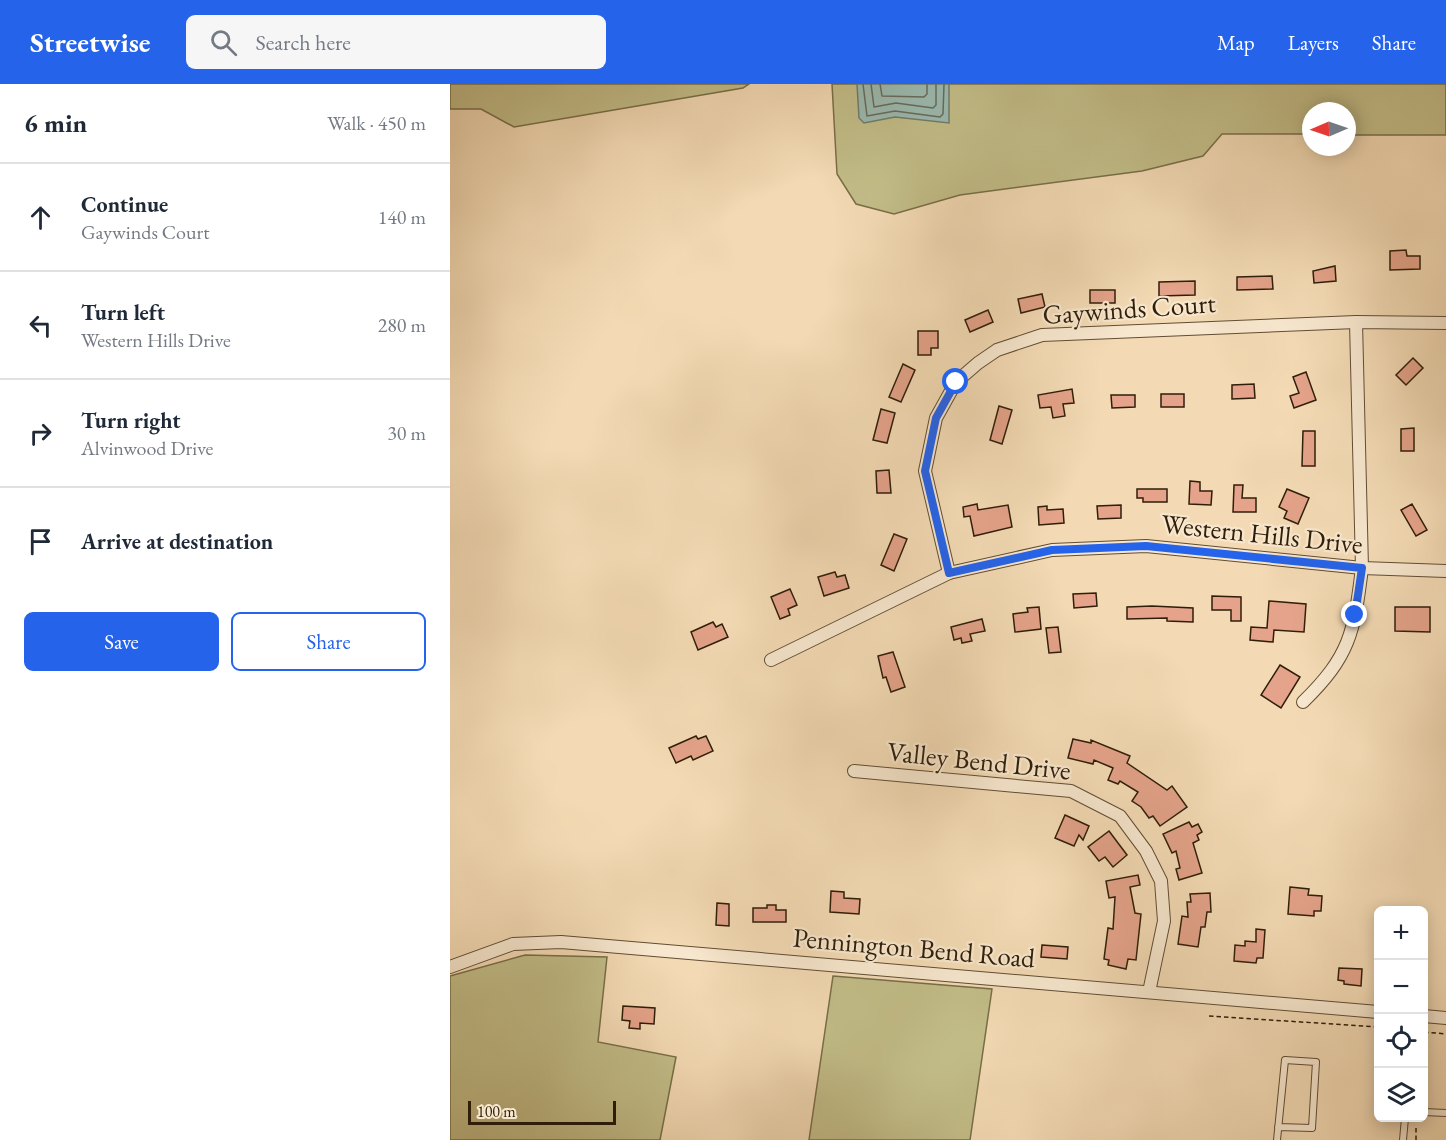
<!DOCTYPE html>
<meta charset="utf-8">
<style>
:root{--surface:#fff;--page:#f6f6f7;--text:#1f2937;--muted:#747a83;--line:#e0e1e3;--accent:#2563eb}
body{margin:0;font-family:"EB Garamond",serif;background:var(--page);color:var(--text)}
.controls{position:absolute;right:18px;bottom:18px;display:grid;overflow:hidden;border-radius:9px;box-shadow:0 3px 15px #0003}
.controls button{width:54px;height:54px;display:grid;place-items:center;padding:0;border:0;border-bottom:2px solid var(--line);background:var(--surface);color:var(--text);font:30px sans-serif}
.compass{position:absolute;left:852px;top:18px;width:54px;height:54px;border-radius:50%;background:var(--surface);box-shadow:0 3px 15px #0003;rotate:268deg}
.scale{position:absolute;left:18px;bottom:15px;width:148px;box-sizing:border-box;padding-left:6px;border:3px solid #301e09;border-top:0;font-size:16px;line-height:21px;white-space:nowrap;color:#301e09;-webkit-text-stroke:4px #f7e7ce;paint-order:stroke}
.stop{position:absolute;width:18px;height:18px;margin:-14px;border:4px solid #2563eb;border-radius:50%;background:#fff}
.stop.end{background:#2563eb;border-color:#fff;box-shadow:0 2px 6px #0008}
.list{margin:0;padding:0;list-style:none}
h2{display:flex;justify-content:space-between;align-items:center;height:78px;margin:0;padding:0 24px;font-size:26px}
h2 small{font-size:20px;font-weight:400;color:var(--muted)}
.list li{display:grid;grid-template-columns:39px 1fr auto;gap:18px;align-items:center;box-sizing:border-box;height:108px;padding:0 24px;border-top:2px solid var(--line)}
.list b{display:block;font-size:22px;white-space:nowrap}
.list p{margin:0;font-size:20px;white-space:nowrap;color:var(--muted)}
.list em{font-size:20px;font-style:normal;color:var(--muted)}
.actions{display:flex;gap:12px;padding:18px 24px}
.actions a{flex:1;padding:14px 0;border:2px solid var(--accent);border-radius:9px;text-align:center;font-size:21px;color:var(--accent)}
.actions .main{background:var(--accent);color:#fff}
.icon{flex:none;width:33px;height:33px;fill:none;stroke:currentColor;stroke-width:2;stroke-linecap:round;stroke-linejoin:round}
.map{position:relative;flex:none;width:996px;height:1056px;overflow:hidden}
header{display:flex;align-items:center;gap:36px;box-sizing:border-box;height:84px;padding:0 30px;background:var(--accent);color:#fff}
header strong{font-size:28px}
nav{display:flex;gap:33px;margin-inline-start:auto;font-size:21px}
.search{width:420px;height:54px;background:var(--page);display:flex;align-items:center;gap:15px;box-sizing:border-box;padding:0 21px;border-radius:9px;color:var(--muted);font-size:22px}
main{display:flex}
aside{flex:1;background:var(--surface)}
.map>svg:first-child{display:block}
.green{fill:#c2bd88;stroke:#796e48;stroke-width:1.5}
.water{fill:#9bbab0;stroke:#707c6d;stroke-width:1.5}
.lines{fill:none;stroke-linecap:round;stroke-linejoin:round}
.shore{stroke:#666c5c;stroke-width:1.5}
.building{fill:#e4a38a;stroke:#301e09;stroke-width:1.5}
.lane-casing{stroke:#614d34;stroke-width:8}
.street-casing{stroke:#614d34;stroke-width:14}
.path{stroke:#301e09;stroke-width:1.5;stroke-dasharray:4.5 3;stroke-linecap:butt}
.lane{stroke:#f7e7ce;stroke-width:6}
.street{stroke:#f7e7ce;stroke-width:12}
.route{stroke:#2563eb;stroke-width:8}
.labels{text-anchor:middle;stroke-width:4.5;stroke-linejoin:round;paint-order:stroke}
.street-label{font-size:27px;fill:#301e09;stroke:#f7e7ce}
</style>
<header>
<strong>Streetwise</strong>
<div class="search"><svg class="icon" aria-label="search" viewBox="0 0 24 24"><circle cx="10" cy="10" r="6"/><path d="M15 15l6 6"/></svg>Search here</div>
<nav><a>Map</a><a>Layers</a><a>Share</a></nav>
</header>
<main>
<aside>
<h2>6 min<small>Walk · 450 m</small></h2>
<ul class="list">
<li><svg class="icon" aria-label="ahead" viewBox="0 0 24 24"><path d="M12 20V5M6 11l6-6 6 6"/></svg><div><b>Continue</b><p>Gaywinds Court</p></div><em>140 m</em></li>
<li><svg class="icon" aria-label="left" viewBox="0 0 24 24"><path d="M17 20v-9H6M10 6l-5 5 5 5"/></svg><div><b>Turn left</b><p>Western Hills Drive</p></div><em>280 m</em></li>
<li><svg class="icon" aria-label="right" viewBox="0 0 24 24"><path d="M7 20v-9h11M14 6l5 5-5 5"/></svg><div><b>Turn right</b><p>Alvinwood Drive</p></div><em>30 m</em></li>
<li><svg class="icon" aria-label="arrive" viewBox="0 0 24 24"><path d="M6 21V4h12l-3 4 3 4H6"/></svg><div><b>Arrive at destination</b></div></li>
</ul>
<div class="actions"><a class="main">Save</a><a>Share</a></div>
</aside>
<div class="map">
<svg width="996" height="1056" viewBox="0 0 996 1056">
<rect width="100%" height="100%" fill="#f3dab4"/>
<filter id="stains"><feTurbulence type="fractalNoise" baseFrequency=".00333" numOctaves="4"/><feColorMatrix values="0 0 0 0 .2 0 0 0 0 .09 0 0 0 0 .02 0 0 0 .5 -.17"/></filter>
<radialGradient id="worn" r=".72"><stop offset=".6" stop-color="#630" stop-opacity="0"/><stop offset="1" stop-color="#630" stop-opacity=".3"/></radialGradient>
<g class="green">
<path d="M0,0H299L293,4L64,43L31,25H0Z"/>
<path d="M382,0H996V51H897V27H861V50H772L753,72L692,87L510,111L444,130L406,120L387,90Z"/>
<path d="M75,871L157,873L148,958L226,973L210,1056H0V892Z"/>
<path d="M383,892L542,905L520,1056H359Z"/>
</g>
<path class="water" d="M407,0H499V39L445,33L414,39L409,34Z"/>
<g class="lines">
<g class="shore">
<path d="M413,0L417,32L445,27L490,33L493,30L494,0"/>
<path d="M421,0L424,23L446,19L483,24L486,21V0"/>
<path d="M430,0L432,12L474,13L477,10V0"/>
</g>
</g>
<g class="building">
<path d="M956,166L957,172H970V185L940,186V167Z"/>
<path d="M885,182L886,197L864,199L863,187Z"/>
<path d="M822,192L823,205L787,206V193Z"/>
<path d="M745,197V211L709,212V198Z"/>
<rect x="640" y="206" width="25" height="13"/>
<path d="M592,210L595,223L571,229L568,215Z"/>
<path d="M538,226L543,238L520,248L515,236Z"/>
<path d="M468,247H488V264H481V271H468Z"/>
<path d="M963,274L973,284L956,301L946,291Z"/>
<path d="M453,280L465,286L451,318L439,313Z"/>
<path d="M856,288L866,316L844,324L840,312L849,309L843,293Z"/>
<path d="M804,300L805,314L782,315V301Z"/>
<path d="M622,305L624,319L613,320L615,332L603,334L601,323L590,324L588,311Z"/>
<rect x="711" y="310" width="23" height="13"/>
<path d="M661,311H685V323L662,324Z"/>
<path d="M549,322L562,326L552,360L540,356Z"/>
<path d="M431,325L445,329L437,359L423,356Z"/>
<path d="M964,344V367H951V345Z"/>
<path d="M853,347H865V382H852Z"/>
<path d="M439,386L441,409H427L426,387Z"/>
<path d="M740,397L750,398V407H762L761,421L739,420Z"/>
<path d="M784,401H793L792,414H806V428H783Z"/>
<path d="M687,405H717V418H693V414H687Z"/>
<path d="M837,405L859,414L848,440L834,434L837,427L829,423Z"/>
<path d="M527,420L528,426L558,421L562,443L524,452L520,432L514,433L513,423Z"/>
<path d="M962,420L977,446L966,452L951,426Z"/>
<path d="M671,421V434L648,435L647,422Z"/>
<path d="M597,422V426L613,425L614,439L589,441L588,423Z"/>
<path d="M444,450L457,455L444,487L431,481Z"/>
<path d="M385,488L387,493L395,491L399,504L374,512L368,493Z"/>
<path d="M340,505L347,521L338,525L340,531L330,535L321,513Z"/>
<path d="M646,509L647,522L624,524L623,510Z"/>
<path d="M762,512L791,513V537H781V526H762Z"/>
<path d="M819,517L856,520L854,548L824,546L823,558L800,556L801,543L817,544Z"/>
<path d="M702,522L743,524V538L717,537V534L677,535V523Z"/>
<path d="M589,523L591,545L565,548L563,530L578,528L577,524Z"/>
<path d="M945,523H980V548L945,547Z"/>
<path d="M532,535L535,547L520,550L522,557L512,559L511,554L504,556L501,543Z"/>
<path d="M263,538L266,543L272,540L278,553L248,566L241,548Z"/>
<path d="M608,543L611,568L599,569L596,544Z"/>
<path d="M443,568L455,603L441,608L436,593L433,594L428,572Z"/>
<path d="M830,581L850,593L831,624L811,611Z"/>
<path d="M246,652L248,655L256,652L263,667L243,676L241,672L226,679L219,664Z"/>
<path d="M623,655L641,659V656L680,672L677,679L717,706L722,702L737,723L710,742L703,732L699,734L691,723L682,717L688,708L670,697L668,700L658,696L663,684L644,676L643,680L618,674Z"/>
<path d="M615,731L639,742L633,756L629,751L624,762L605,754Z"/>
<path d="M739,738L742,743L748,740L752,748L747,751L749,756L743,759L752,789L729,796L726,785L730,784L726,767L722,769L713,750Z"/>
<path d="M659,747L677,771L663,783L655,773L649,777L638,763Z"/>
<path d="M688,791L690,801L680,803L685,829L691,830L686,876L678,875L676,885L658,881L659,876L654,875L658,844L663,845L665,813L659,814L656,797Z"/>
<path d="M840,803L859,805L858,811L872,812L871,827H864V832L838,830Z"/>
<path d="M381,807L394,808V814L410,815L409,830L380,828Z"/>
<path d="M760,809L761,828H757L755,843H751L748,863L728,860L732,832L738,833L737,818H741L740,810Z"/>
<path d="M267,819L279,820V842L266,841Z"/>
<path d="M317,821H326V826H336V838H303V824H317Z"/>
<path d="M806,845L815,846L813,874H807L806,879L784,877L785,861L795,862V857L806,858Z"/>
<path d="M592,861L618,863L617,875L591,873Z"/>
<path d="M889,884L912,885L911,902L894,900V897L888,896Z"/>
<path d="M173,922L205,924L204,940L190,939V945L179,944L180,937L172,936Z"/>
</g>
<g class="lines">
<defs>
<g id="lane">
<path d="M974,1028L996,1029"/>
<path d="M827,1056L835,976L866,978L862,1044L828,1043"/>
<path d="M953,1056L955,1034"/>
</g>
<g id="street">
<path d="M499,489L475,387L486,334L506,298L528,279L547,266L592,251L906,238L996,239"/>
<path d="M321,576L499,489L602,466L696,462L912,484L996,487"/>
<path d="M853,618C900,572 904,549 912,484L906,238"/>
<path d="M404,687L621,707L670,732L696,767L711,797L714,837L699,908"/>
<path d="M0,883L63,860L111,858L928,928"/>
<path d="M974,932L996,934"/>
</g>
</defs>
<use href="#lane" class="lane-casing"/>
<use href="#street" class="street-casing"/>
<g class="path">
<path d="M759,932L928,943"/>
<path d="M974,948L996,950"/>
<path d="M966,1056V1044"/>
</g>
<use href="#lane" class="lane"/>
<use href="#street" class="street"/>
</g>
<g class="lines">
<path class="route" d="M506,298L486,334L475,387L499,489L602,466L696,462L912,484L905,531"/>
</g>
<g class="labels">
<g class="street-label">
<text transform="translate(679 225) rotate(-4)" y="9">Gaywinds Court</text>
<text transform="translate(812 450) rotate(6)" y="9">Western Hills Drive</text>
<text transform="translate(529 677) rotate(6)" y="9">Valley Bend Drive</text>
<text transform="translate(464 864) rotate(5)" y="9">Pennington Bend Road</text>
</g>
</g>
<rect width="100%" height="100%" filter="url(#stains)"/>
<rect width="100%" height="100%" fill="url(#worn)"/>
</svg>
<div class="controls">
<button>+</button>
<button>−</button>
<button><svg class="icon" aria-label="locate" viewBox="0 0 24 24"><circle cx="12" cy="12" r="6"/><path d="M12 2v4M12 18v4M2 12h4M18 12h4"/></svg></button>
<button><svg class="icon" aria-label="layers" viewBox="0 0 24 24"><path d="M12 4l9 5-9 5-9-5zM3 14l9 5 9-5"/></svg></button>
</div>
<svg class="compass" viewBox="-18 -18 36 36"><path d="M0-13l5 13h-10z" fill="#e53935"/><path d="M0 13l5-13h-10z" fill="#747a83"/></svg>
<div class="scale">100 m</div>
<div class="stop" style="left:506px;top:298px"></div>
<div class="stop end" style="left:905px;top:531px"></div>
</div>
</main>
